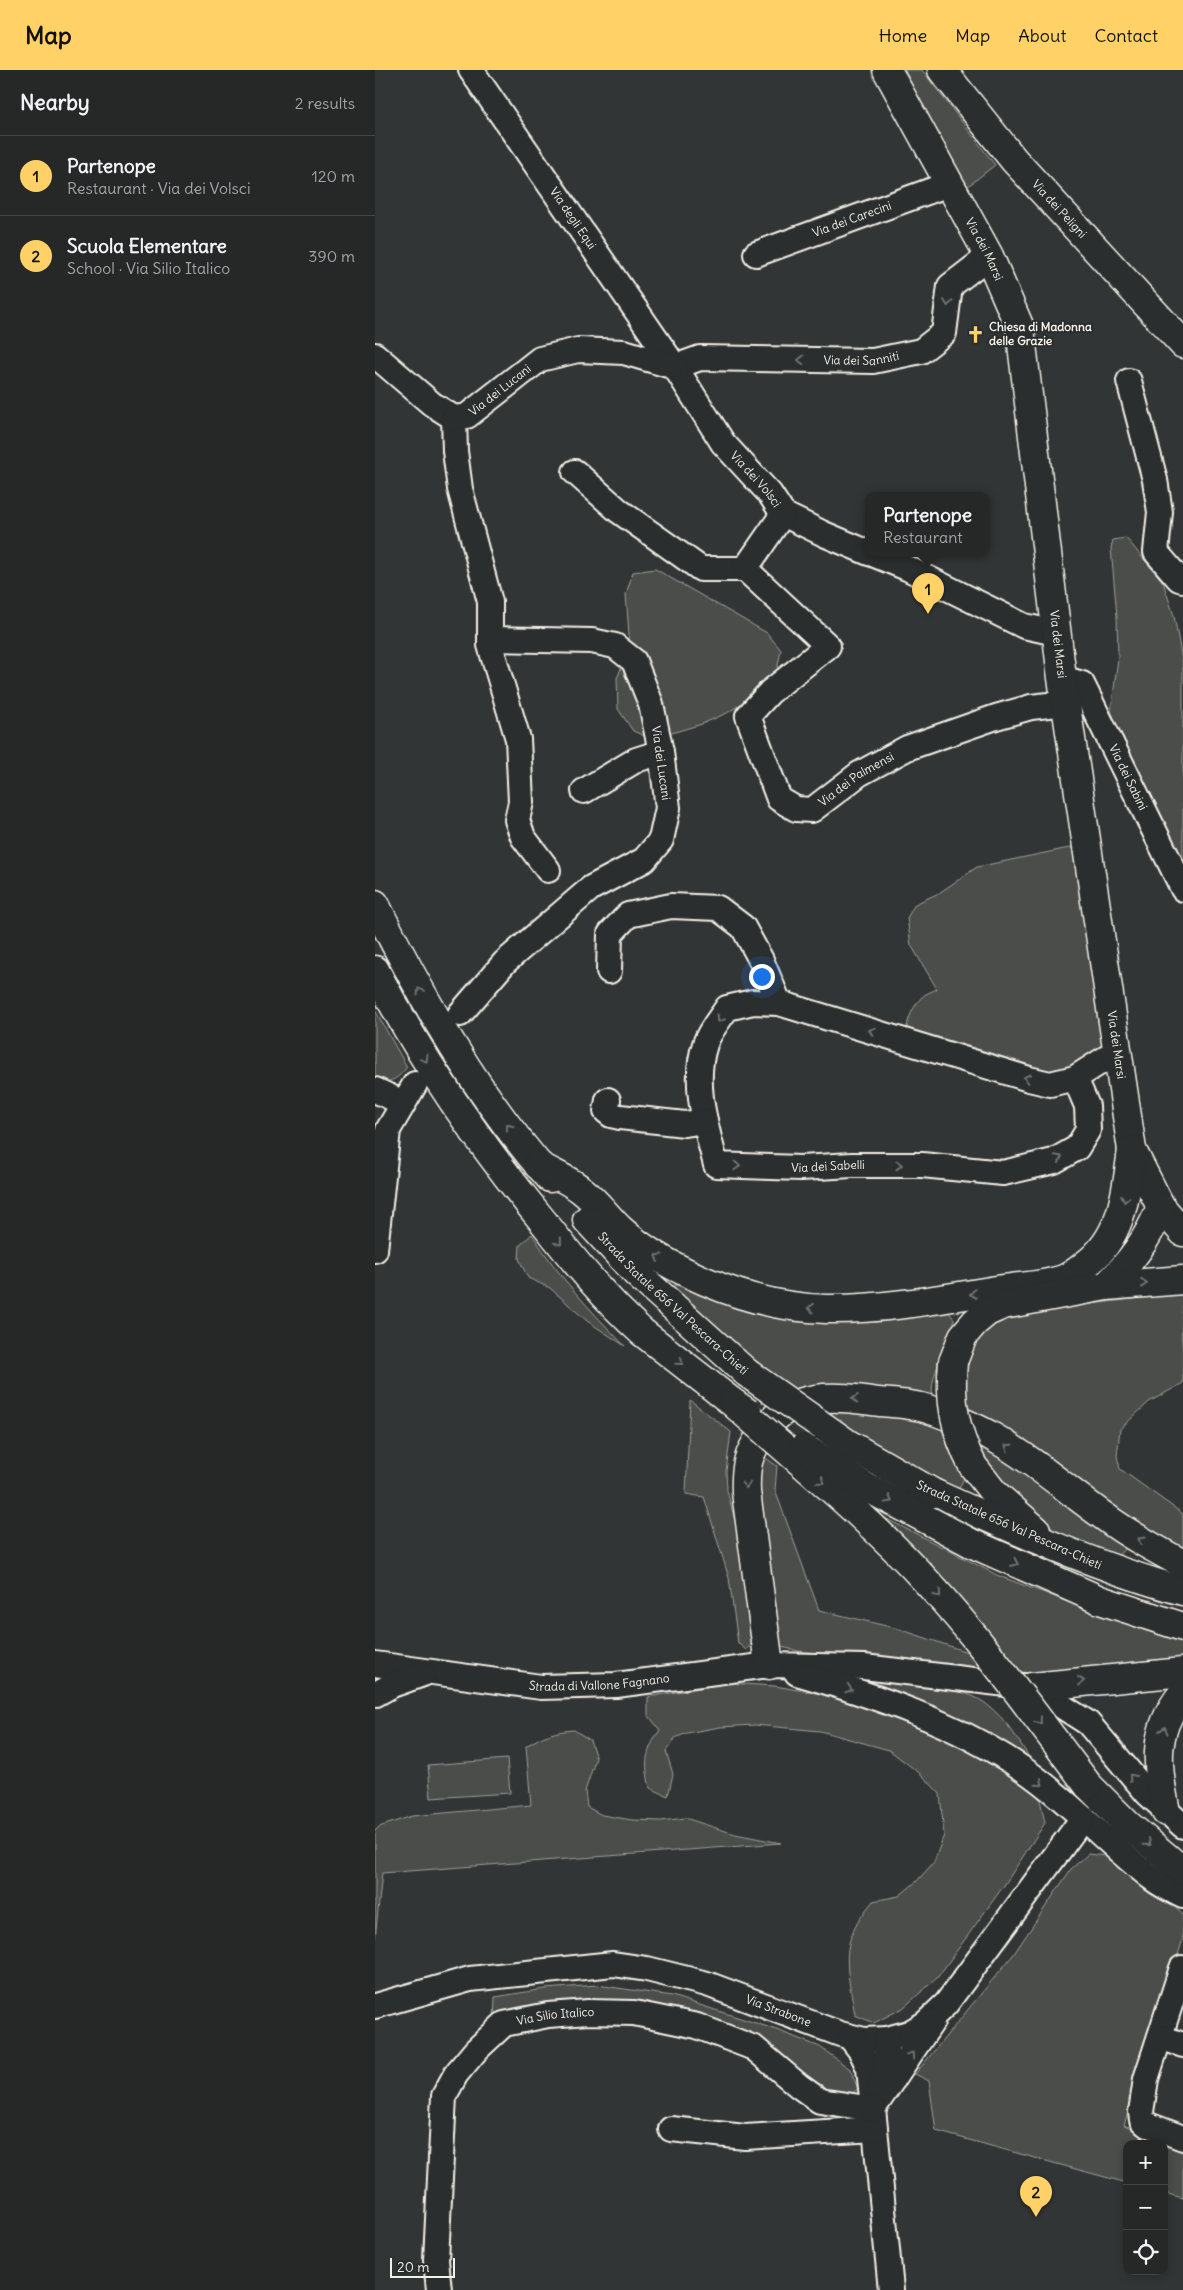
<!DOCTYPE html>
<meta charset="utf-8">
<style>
:root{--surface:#262828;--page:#323434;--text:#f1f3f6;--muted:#a4a6a8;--line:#424445;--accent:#ffd166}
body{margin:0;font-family:Delius,sans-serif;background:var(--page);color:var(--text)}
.controls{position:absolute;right:15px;bottom:15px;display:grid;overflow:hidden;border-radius:10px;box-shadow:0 2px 8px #0003}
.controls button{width:45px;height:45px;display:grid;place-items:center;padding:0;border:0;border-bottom:1px solid var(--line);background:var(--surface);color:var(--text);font:25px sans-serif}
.scale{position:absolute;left:15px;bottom:12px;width:65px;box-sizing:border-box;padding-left:5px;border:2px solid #f4f1e8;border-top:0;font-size:14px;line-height:18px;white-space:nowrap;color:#f4f1e8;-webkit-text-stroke:4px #2a2d2e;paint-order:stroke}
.you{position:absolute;left:386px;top:906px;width:18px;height:18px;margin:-12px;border:4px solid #fff;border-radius:50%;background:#1a73e8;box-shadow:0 0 0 8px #1a73e833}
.badge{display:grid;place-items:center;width:32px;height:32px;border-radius:50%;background:var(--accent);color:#111;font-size:16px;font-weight:700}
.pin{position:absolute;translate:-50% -41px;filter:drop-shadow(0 1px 2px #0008)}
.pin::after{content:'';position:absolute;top:26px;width:18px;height:15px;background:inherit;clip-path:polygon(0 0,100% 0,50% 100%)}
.popup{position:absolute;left:490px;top:422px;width:125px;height:65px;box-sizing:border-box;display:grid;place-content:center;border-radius:10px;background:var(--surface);filter:drop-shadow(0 1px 4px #0005);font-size:16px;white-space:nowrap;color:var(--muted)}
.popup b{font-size:19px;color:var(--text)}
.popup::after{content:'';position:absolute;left:50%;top:100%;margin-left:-10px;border:10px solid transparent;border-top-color:var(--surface)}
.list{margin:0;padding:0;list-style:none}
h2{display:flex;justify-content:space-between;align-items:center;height:65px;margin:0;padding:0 20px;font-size:21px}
h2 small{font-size:16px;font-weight:400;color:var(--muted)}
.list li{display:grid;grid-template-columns:32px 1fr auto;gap:15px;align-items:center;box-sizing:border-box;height:80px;padding:0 20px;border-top:1px solid var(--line)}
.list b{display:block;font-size:19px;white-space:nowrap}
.list p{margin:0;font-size:16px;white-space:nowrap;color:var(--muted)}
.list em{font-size:16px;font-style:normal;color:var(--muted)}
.icon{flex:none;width:28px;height:28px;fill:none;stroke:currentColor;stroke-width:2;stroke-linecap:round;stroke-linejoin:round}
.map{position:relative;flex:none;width:808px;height:2220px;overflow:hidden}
header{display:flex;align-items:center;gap:30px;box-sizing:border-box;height:70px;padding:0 25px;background:var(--accent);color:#111}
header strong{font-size:24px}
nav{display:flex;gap:28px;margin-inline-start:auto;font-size:18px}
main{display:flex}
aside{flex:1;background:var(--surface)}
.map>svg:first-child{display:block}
.green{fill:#4b4d4c;stroke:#a09f9a}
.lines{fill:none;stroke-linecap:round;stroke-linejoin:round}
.minor-casing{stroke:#f4f1e8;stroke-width:28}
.major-casing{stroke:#f4f1e8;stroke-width:31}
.highway-casing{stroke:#f4f1e8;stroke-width:31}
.minor{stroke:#2a2d2e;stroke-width:24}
.major{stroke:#2a2d2e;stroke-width:28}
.highway{stroke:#2a2d2e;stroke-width:28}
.highway-bridge-casing{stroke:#f4f1e8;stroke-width:31;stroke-linecap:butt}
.highway-bridge{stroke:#2a2d2e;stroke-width:28}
.oneway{stroke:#71726f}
.labels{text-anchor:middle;stroke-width:4;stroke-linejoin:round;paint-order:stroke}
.street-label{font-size:12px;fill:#f4f1e8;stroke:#2a2d2e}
.poi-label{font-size:12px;font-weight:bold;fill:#f4f1e8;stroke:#2a2d2e;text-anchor:start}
</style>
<header>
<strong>Map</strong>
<nav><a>Home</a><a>Map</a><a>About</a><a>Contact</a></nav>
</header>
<main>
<aside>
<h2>Nearby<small>2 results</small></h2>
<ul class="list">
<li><span class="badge">1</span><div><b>Partenope</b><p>Restaurant · Via dei Volsci</p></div><em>120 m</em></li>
<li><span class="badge">2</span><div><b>Scuola Elementare</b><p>School · Via Silio Italico</p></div><em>390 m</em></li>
</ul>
</aside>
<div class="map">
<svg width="808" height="2220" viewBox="0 0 808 2220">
<rect width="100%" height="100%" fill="#323535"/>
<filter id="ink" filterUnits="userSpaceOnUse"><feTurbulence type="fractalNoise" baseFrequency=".02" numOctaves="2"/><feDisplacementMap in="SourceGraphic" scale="10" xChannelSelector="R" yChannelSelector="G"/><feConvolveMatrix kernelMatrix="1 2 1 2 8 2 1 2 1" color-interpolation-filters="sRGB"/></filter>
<g filter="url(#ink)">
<g class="green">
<path d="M520,0H547L620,95L588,120Z"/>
<path d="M751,468L788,512L799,546L808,595V797L799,782L736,641L743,588L742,546L736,478L738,470Z"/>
<path d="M280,499L392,563L406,580L401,606L379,626L352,643L327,654L276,669L258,661L243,639L242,608L255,578L251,524L258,502Z"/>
<path d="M699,777L730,982L695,1006L668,1007L532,965C530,953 538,936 547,927C551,923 558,921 562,919L536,875L532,848L540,834L564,823L602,797Z"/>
<path d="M0,940L32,997C22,1010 16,1013 0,1011Z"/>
<path d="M157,1164C183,1206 216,1241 250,1276L212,1251L175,1218L153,1208L144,1189L145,1175Z"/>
<path d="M299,1215L573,1241L579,1249V1262C570,1274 557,1306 557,1321C558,1327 560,1334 561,1340L424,1325L355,1272L294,1218Z"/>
<path d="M808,1223C808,1233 805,1272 808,1277V1313L774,1332L745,1359L742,1386L745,1399L808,1444V1489L586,1351L585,1287L610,1257L639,1246L682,1238Z"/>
<path d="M315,1330L356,1362L351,1401L352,1420L377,1517L379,1571L371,1580L363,1573L354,1508L329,1427L311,1424Z"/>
<path d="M445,1336L564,1351L574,1380L589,1408L582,1423L442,1341Z"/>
<path d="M589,1358L751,1477L744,1485L726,1481L674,1459L639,1435Z"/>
<path d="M381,1381L402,1396L400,1420L444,1540L524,1559L604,1586L616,1601L423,1581L411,1578L404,1574L383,1473Z"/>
<path d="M502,1444L624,1506L772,1561L808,1569V1596L643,1611Z"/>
<path d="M480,1607C513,1611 583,1613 610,1633C633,1650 646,1674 661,1699L468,1608Z"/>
<path d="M353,1613L400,1616L475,1629L592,1679L643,1709L664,1725L670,1753L630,1814L562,1908L528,1938L499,1953L480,1945C477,1926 470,1899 473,1879C475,1862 487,1844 498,1831L524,1826L542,1811L559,1792L569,1765L565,1724L547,1705L514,1680L445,1661L380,1655L345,1657L312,1663L300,1668L291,1681L298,1704L293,1726L275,1718C269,1692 270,1682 285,1660L273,1645V1627Z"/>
<path d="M199,1660L215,1670L221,1688L210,1721L212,1737L227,1745L257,1750L286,1751L310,1748L360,1764L406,1773L7,1803L0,1869V1761L4,1757L37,1746L156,1735L151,1676C167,1666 180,1661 199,1660Z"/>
<path d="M132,1689L135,1723L56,1728L53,1695Z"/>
<path d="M713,1784L740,1787L770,1808L808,1845V1869L749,2055L808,2078V2128L789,2123V2074H752V2113L561,2061L554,2011L540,2004L638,1885L696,1799Z"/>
<path d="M222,1915L297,1926L399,1959L445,1977L475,1999L483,2019L469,2028L434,2019L290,1947L119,1952L120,1927L170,1919Z"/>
</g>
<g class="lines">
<defs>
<g id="minor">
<path id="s1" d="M96,0L300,297L348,373L395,424L408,444L449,464L494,483"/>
<path id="s2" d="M381,184L574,114"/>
<path d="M0,285L57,334L79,348"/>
<path id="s3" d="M300,297L325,288L498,291L546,281L569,263L575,216L614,186"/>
<path d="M754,311L780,410L785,442L781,482L804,509L808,510"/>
<path d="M79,348L80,381L85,419L115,532V575L143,669L146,732L142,750L148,767L173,800"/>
<path id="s4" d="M79,348L92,346L165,289L203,280L249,282L300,297"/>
<path d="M200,402L244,441L326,499H370"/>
<path id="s5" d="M408,444L370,499L453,576L395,622L373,646L404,729L421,739L437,740L484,704L532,678L621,647L656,637L691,633"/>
<path d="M495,483L532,498L649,556L681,563"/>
<path id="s6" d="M687,608L707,614L808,819"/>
<path d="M209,721L261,690L286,682"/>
<path d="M234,901L235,864L253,845L296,836L343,838L368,857L386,890L404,933"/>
<path d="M85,944L130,892L216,818L269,790L286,770L293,738L286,682L276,634L259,591L240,576L217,571L115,569"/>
<path id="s7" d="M700,1008L675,1014L654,1009L404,933L378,932L352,938C345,949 334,961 330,974C317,1013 331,1056 341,1095L426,1098L477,1095H547L628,1103L679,1091L702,1078L713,1060L712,1036L700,1008L741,982"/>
<path d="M0,1020L28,1033"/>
<path d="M233,1030L231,1041L236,1045L245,1047L310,1054L330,1051"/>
<path d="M0,1180L13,1060L40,1014"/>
<path id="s8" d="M0,1594L166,1617L241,1615L394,1595L489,1597L657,1617L713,1653L773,1724L808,1756"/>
<path d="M422,1603C501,1626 579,1652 648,1699C695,1731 733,1775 778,1809C787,1816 798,1821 808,1826"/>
<path d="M1,1624L17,1615L48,1604"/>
<path d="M807,1898L771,2009L766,2042L767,2050L771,2054L808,2068"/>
<path id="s9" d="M0,1936L95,1909L238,1894L272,1899L332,1914L465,1964L489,1970L512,1969L534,1963L551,1953L571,1934L708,1748"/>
<path d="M475,1967L486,1981L494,1998L516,2220"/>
<path d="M785,1967L808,1975"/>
<path d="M503,2023L511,1997L512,1969"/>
<path d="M498,2039L557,1952"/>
<path d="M296,2059L370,2067L500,2059"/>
<path id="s10" d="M64,2220L61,2190L69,2026L81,2004L101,1980L129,1954L173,1945L213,1942L259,1943L322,1956L379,1978L424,2016L445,2031L498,2039"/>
</g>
<g id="major">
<path id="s11" d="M512,0L614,186L645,258L687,608L757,1080L786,1137L808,1162"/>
<path id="s12" d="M567,0L639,90L808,274"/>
</g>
<g id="highway">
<path d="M0,834C48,931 103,1027 175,1108"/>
<path d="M0,900C47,992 106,1076 171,1155C201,1193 231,1230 267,1262"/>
<path d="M163,1095C178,1104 197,1111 209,1122C223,1133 233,1148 246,1160C270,1182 300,1198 330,1211C367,1227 410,1238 451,1239C506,1240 572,1228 628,1219C648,1216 672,1216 691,1208C697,1205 704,1200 710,1195C748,1167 751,1123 757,1080"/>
<path id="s13" d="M212,1150L261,1203L372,1303"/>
<path d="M731,1216C756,1192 773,1169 786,1137"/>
<path d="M578,1292L588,1266L600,1252L612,1242L628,1235L731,1216L808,1210"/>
<path d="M598,1396L619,1423L661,1460"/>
<path d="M558,1423C640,1460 721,1497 808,1521"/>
<path d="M596,1473L725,1530L808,1557"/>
<path d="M394,1595L371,1422C370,1395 373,1384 388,1362C416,1320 461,1326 504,1332C518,1333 533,1334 546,1337C562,1341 601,1357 616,1366C657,1389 692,1420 730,1447C754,1465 782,1480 808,1494"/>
<path d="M657,1617L808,1602"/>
<path d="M713,1715L752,1754L808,1801"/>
<path d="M791,1742C782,1696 776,1662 808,1623"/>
</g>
</defs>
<use href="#minor" class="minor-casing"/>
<use href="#major" class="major-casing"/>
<use href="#highway" class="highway-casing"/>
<use href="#minor" class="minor"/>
<use href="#major" class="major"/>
<use href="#highway" class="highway"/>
<defs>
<g id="highway-bridge">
<path d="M267,1262L357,1332L373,1343"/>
<path d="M578,1292C574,1330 580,1362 598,1396"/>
<path d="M372,1303L473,1374L558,1423"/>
<path d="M357,1332C423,1391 493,1447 553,1513C611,1576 661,1647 713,1715"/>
<path d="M429,1378L491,1417L596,1473"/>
</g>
</defs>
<use href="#highway-bridge" class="highway-bridge-casing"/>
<use href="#highway-bridge" class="highway-bridge"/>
</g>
<defs><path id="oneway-chevron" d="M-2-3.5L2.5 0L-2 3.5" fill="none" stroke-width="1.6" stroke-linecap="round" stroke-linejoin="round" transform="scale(1.25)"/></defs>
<g class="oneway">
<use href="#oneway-chevron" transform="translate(573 233) rotate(97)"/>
<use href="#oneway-chevron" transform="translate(426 290) rotate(-179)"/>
<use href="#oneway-chevron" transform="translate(45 921) rotate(-121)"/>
<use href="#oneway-chevron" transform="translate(345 949) rotate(122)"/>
<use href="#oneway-chevron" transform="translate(497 961) rotate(-163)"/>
<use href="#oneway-chevron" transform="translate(50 989) rotate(59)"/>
<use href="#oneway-chevron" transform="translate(652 1008) rotate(-165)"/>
<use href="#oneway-chevron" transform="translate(134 1057) rotate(-126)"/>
<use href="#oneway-chevron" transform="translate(684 1088) rotate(-28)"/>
<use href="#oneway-chevron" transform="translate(524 1095)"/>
<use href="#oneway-chevron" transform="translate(362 1096) rotate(3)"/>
<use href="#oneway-chevron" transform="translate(750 1129) rotate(100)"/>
<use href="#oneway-chevron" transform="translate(184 1172) rotate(51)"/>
<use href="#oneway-chevron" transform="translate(283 1187) rotate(-148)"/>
<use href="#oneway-chevron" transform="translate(769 1213) rotate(-4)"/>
<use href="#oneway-chevron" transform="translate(598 1224) rotate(172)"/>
<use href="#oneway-chevron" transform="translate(436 1238) rotate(-175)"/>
<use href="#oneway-chevron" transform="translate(305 1292) rotate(39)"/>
<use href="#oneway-chevron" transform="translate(480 1329) rotate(-176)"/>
<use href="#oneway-chevron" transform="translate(633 1377) rotate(-147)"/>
<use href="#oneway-chevron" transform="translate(446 1411) rotate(41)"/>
<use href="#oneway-chevron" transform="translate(371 1415) rotate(88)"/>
<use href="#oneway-chevron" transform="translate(514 1430) rotate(29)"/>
<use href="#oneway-chevron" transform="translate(766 1470) rotate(-149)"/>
<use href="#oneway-chevron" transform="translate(640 1493) rotate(25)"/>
<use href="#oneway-chevron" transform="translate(563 1524) rotate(49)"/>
<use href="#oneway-chevron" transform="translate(706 1611) rotate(-7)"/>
<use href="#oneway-chevron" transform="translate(474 1619) rotate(18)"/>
<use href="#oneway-chevron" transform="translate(664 1651) rotate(52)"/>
<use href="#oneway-chevron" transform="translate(789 1660) rotate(-73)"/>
<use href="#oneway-chevron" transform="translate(757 1707) rotate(-132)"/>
<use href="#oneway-chevron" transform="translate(665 1713) rotate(39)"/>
<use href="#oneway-chevron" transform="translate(773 1773) rotate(41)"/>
<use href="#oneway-chevron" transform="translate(536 1985) rotate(-56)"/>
</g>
</g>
<defs>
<symbol id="church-bare" viewBox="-9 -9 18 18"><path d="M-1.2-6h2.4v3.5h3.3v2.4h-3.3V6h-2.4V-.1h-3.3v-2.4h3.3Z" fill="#ffd166" stroke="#2a2d2e" stroke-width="2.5" paint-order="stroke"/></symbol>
</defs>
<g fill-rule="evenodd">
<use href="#church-bare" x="588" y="252" width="25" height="25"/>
</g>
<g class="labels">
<g class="street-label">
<text dy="4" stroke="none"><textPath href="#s12" startOffset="182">Via dei Peligni</textPath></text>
<text dy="4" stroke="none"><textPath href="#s1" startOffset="180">Via degli Equi</textPath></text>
<text dy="4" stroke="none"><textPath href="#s2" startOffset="102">Via dei Carecini</textPath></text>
<text dy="4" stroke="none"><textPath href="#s11" startOffset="204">Via dei Marsi</textPath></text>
<text dy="4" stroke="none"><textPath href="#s3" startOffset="188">Via dei Sanniti</textPath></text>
<text dy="4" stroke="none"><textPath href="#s4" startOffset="55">Via dei Lucani</textPath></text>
<text dy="4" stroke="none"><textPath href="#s1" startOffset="499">Via dei Volsci</textPath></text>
<text dy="4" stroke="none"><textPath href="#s11" startOffset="609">Via dei Marsi</textPath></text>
<text transform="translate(286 693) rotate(82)" y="4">Via dei Lucani</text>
<text dy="4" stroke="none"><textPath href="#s6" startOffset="125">Via dei Sabini</textPath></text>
<text dy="4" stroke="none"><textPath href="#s5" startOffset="465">Via dei Palmensi</textPath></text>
<text dy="4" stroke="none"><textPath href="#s11" startOffset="1014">Via dei Marsi</textPath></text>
<text dy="4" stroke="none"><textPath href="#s7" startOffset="639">Via dei Sabelli</textPath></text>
<text dy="4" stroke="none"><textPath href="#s13" startOffset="120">Strada Statale 656 Val Pescara-Chieti</textPath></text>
<text transform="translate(634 1455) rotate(24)" y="4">Strada Statale 656 Val Pescara-Chieti</text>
<text dy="4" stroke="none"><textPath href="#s8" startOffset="226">Strada di Vallone Fagnano</textPath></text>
<text dy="4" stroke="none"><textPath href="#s9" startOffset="415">Via Strabone</textPath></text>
<text dy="4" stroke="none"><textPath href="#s10" startOffset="341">Via Silio Italico</textPath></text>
</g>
<g class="poi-label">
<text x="614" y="261">Chiesa di Madonna<tspan x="614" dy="14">delle Grazie</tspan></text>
</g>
</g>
</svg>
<div class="controls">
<button>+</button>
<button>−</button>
<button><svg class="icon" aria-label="locate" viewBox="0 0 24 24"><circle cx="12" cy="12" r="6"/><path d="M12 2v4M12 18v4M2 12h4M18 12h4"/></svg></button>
</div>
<div class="scale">20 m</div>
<div class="you"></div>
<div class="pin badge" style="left:553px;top:544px">1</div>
<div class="popup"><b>Partenope</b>Restaurant</div>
<div class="pin badge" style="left:661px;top:2147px">2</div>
</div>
</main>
